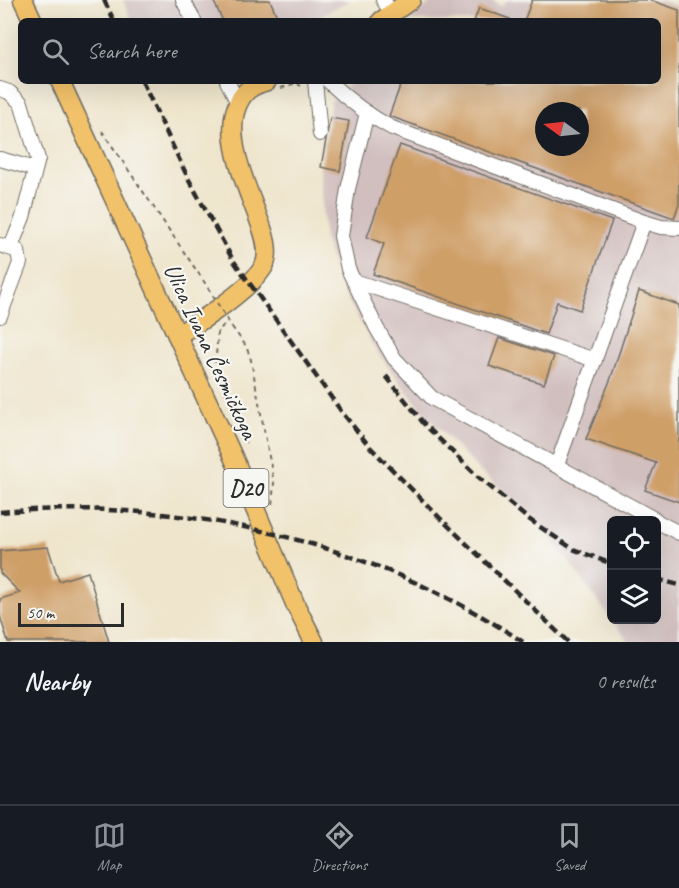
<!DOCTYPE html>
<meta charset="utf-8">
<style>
:root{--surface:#171b24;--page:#20242c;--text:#f1f3f6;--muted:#9ea1a6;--line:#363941;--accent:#8c9099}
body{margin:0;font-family:Caveat,sans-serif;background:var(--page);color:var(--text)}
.controls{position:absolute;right:18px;bottom:18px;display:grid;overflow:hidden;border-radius:9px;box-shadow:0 6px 24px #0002}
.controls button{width:54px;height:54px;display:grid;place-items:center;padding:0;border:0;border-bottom:2px solid var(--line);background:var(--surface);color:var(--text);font:30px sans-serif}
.compass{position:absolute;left:535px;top:102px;width:54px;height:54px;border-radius:50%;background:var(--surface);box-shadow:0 6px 24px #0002;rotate:285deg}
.scale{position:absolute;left:18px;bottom:15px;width:106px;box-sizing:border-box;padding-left:6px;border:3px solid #2b2b2b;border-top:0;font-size:16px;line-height:21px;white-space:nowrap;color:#2b2b2b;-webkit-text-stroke:4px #f6f6f2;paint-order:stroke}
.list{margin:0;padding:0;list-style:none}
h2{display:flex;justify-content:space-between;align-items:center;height:78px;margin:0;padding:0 24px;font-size:26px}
h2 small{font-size:20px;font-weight:400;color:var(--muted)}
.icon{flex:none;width:33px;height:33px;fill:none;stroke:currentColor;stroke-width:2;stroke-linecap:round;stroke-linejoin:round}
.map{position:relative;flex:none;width:679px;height:642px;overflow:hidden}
.search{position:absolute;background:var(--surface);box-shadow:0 6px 24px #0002;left:18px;right:18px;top:18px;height:66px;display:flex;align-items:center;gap:15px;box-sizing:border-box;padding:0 21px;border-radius:9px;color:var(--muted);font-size:22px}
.sheet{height:162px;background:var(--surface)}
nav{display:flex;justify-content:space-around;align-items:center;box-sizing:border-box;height:84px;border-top:2px solid var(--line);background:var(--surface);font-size:16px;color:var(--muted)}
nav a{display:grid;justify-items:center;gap:3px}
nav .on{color:var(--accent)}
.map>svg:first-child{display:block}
.industrial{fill:#d1bfbf;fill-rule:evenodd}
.building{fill:#cf9f67;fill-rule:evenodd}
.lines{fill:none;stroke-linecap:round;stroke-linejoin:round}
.minor-casing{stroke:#706c63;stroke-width:16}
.major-casing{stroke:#706c63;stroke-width:21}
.path{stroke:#706c63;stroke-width:2;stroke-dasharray:4.5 4.5;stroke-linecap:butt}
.minor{stroke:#fff;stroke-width:14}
.major{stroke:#f2c26a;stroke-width:18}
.rail{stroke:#2b2b2b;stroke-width:4.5;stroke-dasharray:9 4.5;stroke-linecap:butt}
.path-bridge{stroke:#706c63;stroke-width:2;stroke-dasharray:4.5 4.5;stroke-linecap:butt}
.labels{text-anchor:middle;stroke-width:4.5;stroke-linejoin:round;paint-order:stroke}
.shield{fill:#f6f6f2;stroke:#686867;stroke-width:1.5}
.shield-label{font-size:22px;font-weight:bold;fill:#2b2b2b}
.street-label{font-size:24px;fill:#2b2b2b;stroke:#f6f6f2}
</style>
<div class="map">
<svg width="679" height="642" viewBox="0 0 679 642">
<rect width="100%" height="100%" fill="#f6f6f2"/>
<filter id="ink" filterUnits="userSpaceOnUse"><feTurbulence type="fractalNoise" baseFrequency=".0167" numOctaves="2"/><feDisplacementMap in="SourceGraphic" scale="12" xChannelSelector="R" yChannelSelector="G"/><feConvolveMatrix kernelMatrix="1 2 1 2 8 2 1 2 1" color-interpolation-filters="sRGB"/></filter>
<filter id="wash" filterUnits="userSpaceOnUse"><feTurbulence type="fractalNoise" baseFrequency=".008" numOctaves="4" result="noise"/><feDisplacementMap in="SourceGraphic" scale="24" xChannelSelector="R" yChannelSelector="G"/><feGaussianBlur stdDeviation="1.35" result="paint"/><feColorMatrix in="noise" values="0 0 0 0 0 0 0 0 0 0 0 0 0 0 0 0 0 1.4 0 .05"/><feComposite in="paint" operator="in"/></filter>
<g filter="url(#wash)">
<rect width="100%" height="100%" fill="#efe5cc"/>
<g class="industrial">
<path d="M123,0H350L311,21H132Z"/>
<path d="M434,0H491L501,6L507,0H662L679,7V642H629L612,620H656V520H612L611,619L536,517L482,473L430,419L406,390L375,349L345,294L324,238L320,169L331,101L352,81H658V21H408ZM544,111H580V147H544Z"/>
</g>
<g id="blocks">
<g class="building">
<path d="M213,0H270L279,21H223Z"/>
<path d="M532,0H650L679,10V204L674,218L389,116L402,81H658V21H524ZM544,111H580V147H544Z"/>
<path d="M479,8L510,19V21H474Z"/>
<path d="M330,118L349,121L340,171L321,167Z"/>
<path d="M400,145L612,221L580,310L557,302L546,334L373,274L384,244L367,237Z"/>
<path d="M639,291L679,305V502L645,490L656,463L586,439L611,378Z"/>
<path d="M499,338L554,356L544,384L489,366Z"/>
<path d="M48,547L59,581L88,572L109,642H8L0,616V599L20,593L0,573V551Z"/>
</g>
</g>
</g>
<g filter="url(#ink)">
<use href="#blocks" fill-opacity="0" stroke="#706c63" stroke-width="1.5"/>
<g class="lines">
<defs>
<g id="minor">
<path d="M183,0L194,21"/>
<path d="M383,0L392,13"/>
<path d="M227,81L238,103"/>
<path d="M315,81L320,134"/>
<path d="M328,81C347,99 369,116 392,128L644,222L661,227L679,228"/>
<path d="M0,89L9,92L21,103L38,159L23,217L11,247"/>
<path d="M367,113L348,189L341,236L348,269L376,327L394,358L432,398L656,520"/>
<path d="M0,159L35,169"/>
<path d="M0,245L18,251L20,263L0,316"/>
<path d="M354,281L595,360"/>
<path d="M557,465L644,222"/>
<path d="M656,521L679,533"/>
</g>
<g id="major">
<path d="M23,0L33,21"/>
<path d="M381,21L411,0"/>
<path d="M60,81L234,459L296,606L314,642"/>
<path d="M177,335C199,323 255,286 265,264C270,250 264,233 259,220C247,187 224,139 237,106C243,91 252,85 267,81"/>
</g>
</defs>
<use href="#minor" class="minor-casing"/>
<use href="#major" class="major-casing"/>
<g class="path">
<path d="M281,88L296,83L301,86"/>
<path d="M102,131L203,280"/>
<path d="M224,325L218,331L215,368L246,443"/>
<path d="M232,327L246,346L251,360L274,483L272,505"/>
</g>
<use href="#minor" class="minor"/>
<use href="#major" class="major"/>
<g class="rail">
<path d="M104,0L114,21"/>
<path d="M142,81L188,178L233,260L341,411L370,447L440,518L568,642"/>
<path d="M386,376L425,425L475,474L527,518L573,549L612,564"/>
<path d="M0,512C182,497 371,541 523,642"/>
<path d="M656,579L679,585"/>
</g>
<path class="path-bridge" d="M203,280L232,327"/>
</g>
</g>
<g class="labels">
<rect class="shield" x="223.5" y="469" width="45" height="38" rx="4.5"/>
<g class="shield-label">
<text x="246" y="496">D20</text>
</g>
<g class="street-label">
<text transform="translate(211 351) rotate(65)" y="8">Ulica Ivana Česmičkoga</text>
</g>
</g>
</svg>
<div class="controls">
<button><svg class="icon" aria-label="locate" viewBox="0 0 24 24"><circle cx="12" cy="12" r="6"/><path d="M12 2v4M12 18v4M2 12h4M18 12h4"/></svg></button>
<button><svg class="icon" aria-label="layers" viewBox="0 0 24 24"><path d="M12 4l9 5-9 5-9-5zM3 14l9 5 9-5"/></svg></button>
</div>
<svg class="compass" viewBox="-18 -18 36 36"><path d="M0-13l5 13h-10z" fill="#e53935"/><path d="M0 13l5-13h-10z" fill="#9ea1a6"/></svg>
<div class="scale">50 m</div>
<div class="search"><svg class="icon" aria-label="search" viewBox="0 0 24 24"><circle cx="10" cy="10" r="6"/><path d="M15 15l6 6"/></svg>Search here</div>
</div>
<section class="sheet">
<h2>Nearby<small>0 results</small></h2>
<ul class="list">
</ul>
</section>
<nav>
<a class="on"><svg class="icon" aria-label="map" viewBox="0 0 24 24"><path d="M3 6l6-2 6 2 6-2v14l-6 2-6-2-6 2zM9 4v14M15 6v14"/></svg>Map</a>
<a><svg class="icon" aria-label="directions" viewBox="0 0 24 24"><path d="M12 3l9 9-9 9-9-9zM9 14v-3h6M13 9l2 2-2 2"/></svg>Directions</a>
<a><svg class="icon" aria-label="saved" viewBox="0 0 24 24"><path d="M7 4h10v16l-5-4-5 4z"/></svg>Saved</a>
</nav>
